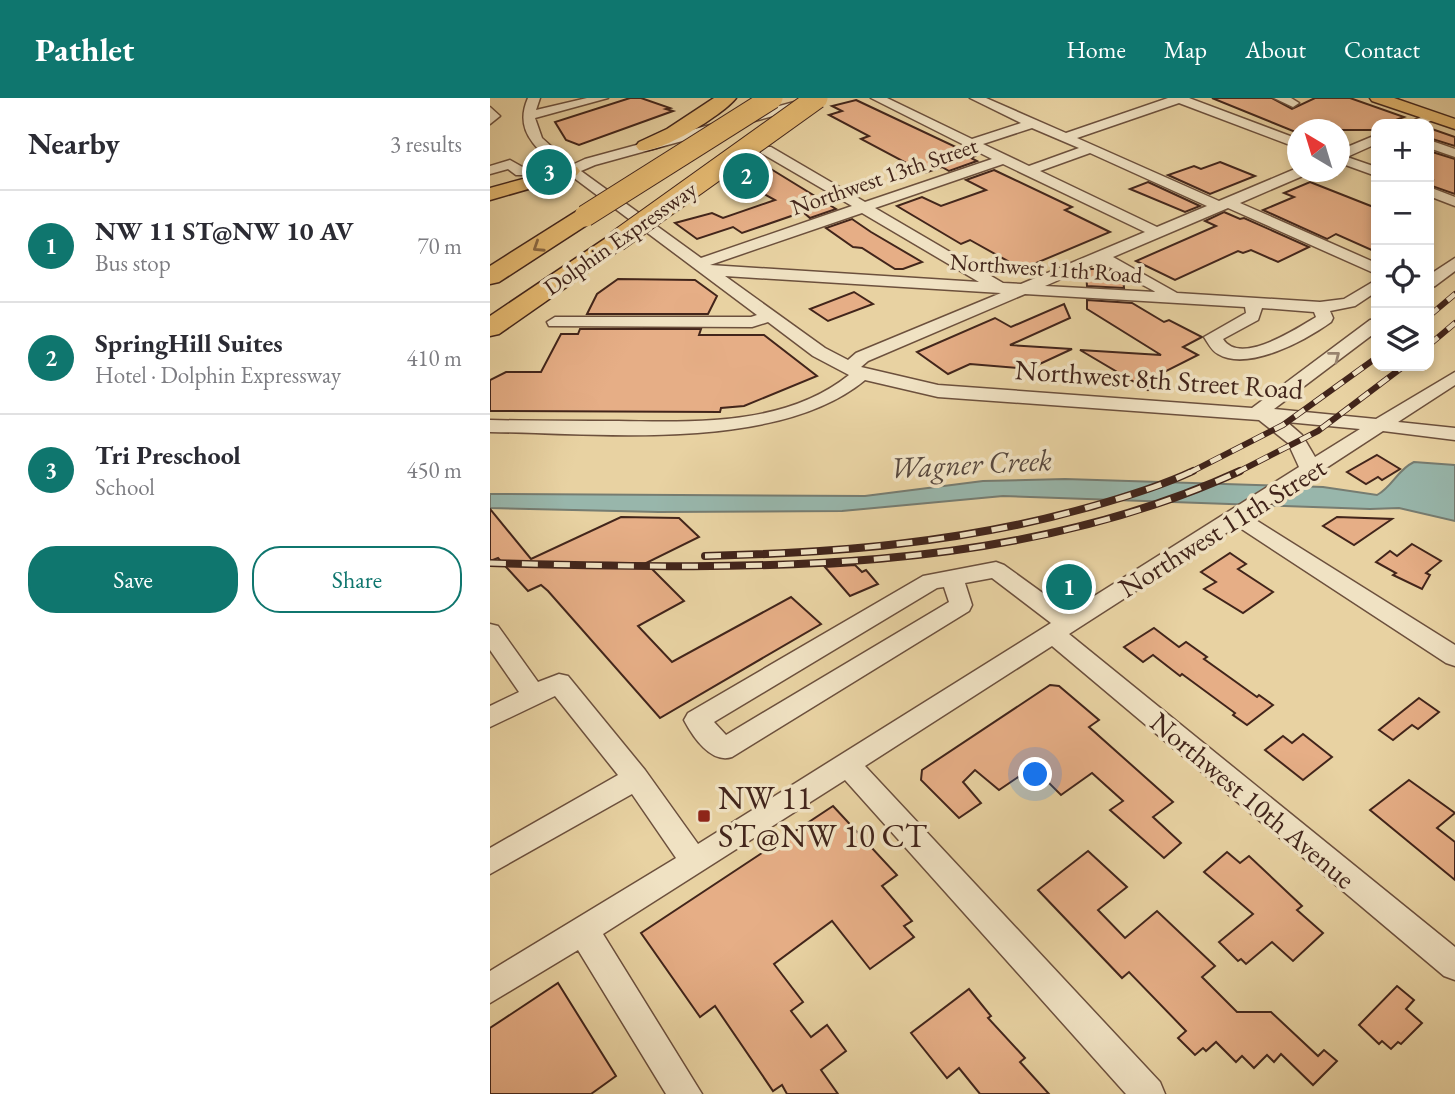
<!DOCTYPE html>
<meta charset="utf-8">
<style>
:root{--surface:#fff;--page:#f7f7f7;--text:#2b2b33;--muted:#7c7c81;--line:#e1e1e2;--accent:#0f766e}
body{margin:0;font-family:"EB Garamond",serif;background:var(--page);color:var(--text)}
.controls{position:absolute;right:21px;top:21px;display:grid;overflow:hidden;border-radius:14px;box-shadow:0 4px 10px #0003}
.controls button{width:63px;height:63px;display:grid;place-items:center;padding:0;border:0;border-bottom:2px solid var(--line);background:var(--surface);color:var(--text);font:35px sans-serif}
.compass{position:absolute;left:797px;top:21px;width:63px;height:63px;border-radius:50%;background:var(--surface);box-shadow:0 4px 10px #0003;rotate:322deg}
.you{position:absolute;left:546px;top:677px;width:24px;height:24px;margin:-18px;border:5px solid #fff;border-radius:50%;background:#1a73e8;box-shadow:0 0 0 10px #1a73e833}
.badge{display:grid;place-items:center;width:46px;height:46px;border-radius:50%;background:var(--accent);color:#fff;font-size:23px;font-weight:700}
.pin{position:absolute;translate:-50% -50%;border:4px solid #fff;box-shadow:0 2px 7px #0006}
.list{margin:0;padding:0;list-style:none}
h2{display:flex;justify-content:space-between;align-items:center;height:91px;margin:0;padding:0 28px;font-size:30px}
h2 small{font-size:23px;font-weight:400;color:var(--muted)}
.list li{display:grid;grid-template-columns:46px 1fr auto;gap:21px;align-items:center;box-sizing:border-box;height:112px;padding:0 28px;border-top:2px solid var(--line)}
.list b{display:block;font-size:26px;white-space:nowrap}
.list p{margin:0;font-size:23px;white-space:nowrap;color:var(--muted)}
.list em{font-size:23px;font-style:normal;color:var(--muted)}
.actions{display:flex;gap:14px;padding:21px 28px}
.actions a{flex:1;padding:16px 0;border:2px solid var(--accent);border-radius:28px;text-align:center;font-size:24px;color:var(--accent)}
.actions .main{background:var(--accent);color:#fff}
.icon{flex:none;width:38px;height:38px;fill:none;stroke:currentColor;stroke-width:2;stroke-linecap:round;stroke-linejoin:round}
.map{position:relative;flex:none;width:965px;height:996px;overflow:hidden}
header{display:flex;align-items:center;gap:42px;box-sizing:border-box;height:98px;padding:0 35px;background:var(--accent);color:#fff}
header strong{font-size:33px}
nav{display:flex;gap:38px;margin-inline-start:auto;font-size:24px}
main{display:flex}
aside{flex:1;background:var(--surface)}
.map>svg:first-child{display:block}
.water{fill:#98b6ab;stroke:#767c71;stroke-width:2}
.building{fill:#e6ae86;stroke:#42251b;stroke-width:2}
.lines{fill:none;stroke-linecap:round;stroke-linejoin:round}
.minor-casing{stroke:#6c503d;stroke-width:3}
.major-casing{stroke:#42251b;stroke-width:3}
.highway-casing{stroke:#42251b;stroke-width:3}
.minor{fill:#f0e2c3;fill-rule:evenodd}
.major{fill:#e4b971;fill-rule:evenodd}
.highway{fill:#e4b971;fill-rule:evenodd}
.rail-far1-casing{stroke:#42251b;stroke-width:6}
.rail-casing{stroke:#42251b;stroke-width:8}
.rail-far1{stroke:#f0e2c3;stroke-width:4.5;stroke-dasharray:12;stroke-linecap:butt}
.rail{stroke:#f0e2c3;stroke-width:5;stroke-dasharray:16;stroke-linecap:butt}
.highway-bridge-casing{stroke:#42251b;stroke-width:23;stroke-linecap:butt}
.highway-bridge{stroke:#e4b971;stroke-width:21}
.oneway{stroke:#8b6842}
.oneway2{stroke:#99846f}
.poi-dot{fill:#8f2418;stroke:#f0e2c3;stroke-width:2.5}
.labels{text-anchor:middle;stroke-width:7;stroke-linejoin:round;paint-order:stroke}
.far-street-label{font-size:23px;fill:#42251b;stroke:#f0e2c3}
.street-label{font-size:28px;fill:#42251b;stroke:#f0e2c3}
.water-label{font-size:30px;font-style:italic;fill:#58493f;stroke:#f0e2c3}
.near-poi-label{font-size:33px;fill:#42251b;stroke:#f0e2c3;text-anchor:start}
</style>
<header>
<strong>Pathlet</strong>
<nav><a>Home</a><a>Map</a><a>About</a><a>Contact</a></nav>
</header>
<main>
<aside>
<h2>Nearby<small>3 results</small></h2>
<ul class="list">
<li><span class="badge">1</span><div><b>NW 11 ST@NW 10 AV</b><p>Bus stop</p></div><em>70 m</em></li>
<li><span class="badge">2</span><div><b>SpringHill Suites</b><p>Hotel · Dolphin Expressway</p></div><em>410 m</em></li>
<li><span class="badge">3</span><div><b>Tri Preschool</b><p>School</p></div><em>450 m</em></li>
</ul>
<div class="actions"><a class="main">Save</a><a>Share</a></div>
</aside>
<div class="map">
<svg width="965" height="996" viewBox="0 0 965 996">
<rect width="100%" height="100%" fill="#e8d2a2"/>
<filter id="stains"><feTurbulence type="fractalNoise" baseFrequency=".00286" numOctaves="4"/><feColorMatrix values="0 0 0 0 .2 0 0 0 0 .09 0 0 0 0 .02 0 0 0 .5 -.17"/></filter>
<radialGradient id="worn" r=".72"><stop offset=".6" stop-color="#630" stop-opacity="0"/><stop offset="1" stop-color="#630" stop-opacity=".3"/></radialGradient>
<path class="water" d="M924,364L965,367V423L909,410L880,411L513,398L352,413L169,414L0,410V396L375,398L493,383L575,381L833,389L887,397C903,388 907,372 924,364Z"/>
<g class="building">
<path d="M140,0H151L180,10L176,11L183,13L89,47L76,42L65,24Z"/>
<path d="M722,0H782L802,11L825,0H860L914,19L895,26H886V30L882,32H808V35Z"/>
<path d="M366,2L485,58L481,60L487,63L459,73L452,69L435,75L371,41L379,38L339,17L352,13L342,8Z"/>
<path d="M939,30L965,39V48L939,40Z"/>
<path d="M939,53L965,61V96L939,87L943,82L939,80Z"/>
<path d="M730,64L765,78L720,96L678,77L704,68L711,71Z"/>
<path d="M276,68L346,111L320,120L313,114L252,135L243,129L207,141L185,125L222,115L233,120L285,102L252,84L258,73Z"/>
<path d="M504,72L582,109L575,112L620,134L532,171L480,142L471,146L407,108L432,99L451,108L496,92L476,82Z"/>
<path d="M658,84L710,108L695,114L640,91Z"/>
<path d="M820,84L886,110V154L846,136L837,141L773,112L804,99L794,95Z"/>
<path d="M734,114L750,121L754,120L819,149L788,164L761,152L753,155L748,153L685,182L646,163L726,128L715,123Z"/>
<path d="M362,121L381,134L432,164L413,171H405L372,150L363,149L336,130Z"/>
<path d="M601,171H618L633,179L634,190L597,188L596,173Z"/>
<path d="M128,181L205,182L227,198L218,216H97L107,196Z"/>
<path d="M364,194L383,206L338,223L320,211Z"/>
<path d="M597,202L642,205L674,224L679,222L712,239L693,249L708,257L670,276L679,282L658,292L590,252L671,257L597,211Z"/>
<path d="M574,206L580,220L520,247L582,251L539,271L480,266L458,276L427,254L505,220L521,229Z"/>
<path d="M90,231H211L209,237H274L327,278L254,308L231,310L230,314L0,313V282L16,274H51L71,236H88Z"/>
<path d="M887,357L910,371L892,382L888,379L876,386L857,374Z"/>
<path d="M0,411L41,461L131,419L189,420L209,439L156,465L194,503L148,528L182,564L301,499L331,526L170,620L58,493L51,487L38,493L8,460L0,463Z"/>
<path d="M847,419L902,421L864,447L833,428Z"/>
<path d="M922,446L951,463L936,475L940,477L932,491L903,477L906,475L886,464L900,453L907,458Z"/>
<path d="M740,455L756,466L748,471L783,494L753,515L714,491L726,484L711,474Z"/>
<path d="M365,467L372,474L376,472L388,486L360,498L335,469Z"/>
<path d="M664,530L689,549L696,544L717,559L714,561L767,599L769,597L783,607L757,627L743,617L745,615L692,576L690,578L663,557L653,564L634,549Z"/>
<path d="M560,587L569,588L609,622L599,629L683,704L663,719L691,745L674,760L620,712L633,703L602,675L571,697L543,669L509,692L485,672L473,684L491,705L469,720L431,682L432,672Z"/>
<path d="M929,600L949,614L928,631L922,627L903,642L889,632Z"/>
<path d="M813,636L842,659L813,682L775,652L793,638L802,645Z"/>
<path d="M919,682L965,715L947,730L965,744V782L880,712Z"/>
<path d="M343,708L407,777L392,788L422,823L414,828L424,839L380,871L342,823L284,866L313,904L301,913L321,939L337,927L356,953L331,972L348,996H297L292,987L283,993L225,908L210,919L151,835Z"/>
<path d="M598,753L637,789L608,812L635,840L667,813L725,868L712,879L747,914H781L828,958L834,952L847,963L823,987L791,956L784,964L777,957L764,970L752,958L746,964L726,944L716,953L713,950L705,957L688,940L696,933L639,874L632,880L548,792Z"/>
<path d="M737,754L750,765L759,758L812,808L807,812L833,835L803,863L782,844L756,866L751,861L748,863L729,844L763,816L714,774Z"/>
<path d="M68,885L126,978L101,996H0V930Z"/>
<path d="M907,888L924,902L916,911L932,925L911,946L908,944L901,951L892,943L889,946L869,927Z"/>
<path d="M479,891L501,918L498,920L535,960L530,964L559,996H490L469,970L457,980L421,935Z"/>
</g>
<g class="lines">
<defs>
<g id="minor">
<path d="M38,0H50L46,12L97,0H118L45,20L52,40L82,67L95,61L315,1H323V7L105,67L91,73L211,160L362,108L271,55V49H281L375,104L502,61L381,0H397L482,41L531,25L480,0H496L576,35L678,0H699L808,41V50L689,5L587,40L729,103L805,71L816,74L815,77L750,105L886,165V176L738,110L623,159L687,195L830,204L854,201L886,182V194L865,208L840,213L843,220L841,224C816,242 758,274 728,256C722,253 718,245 714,239L756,215L755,209L535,196L378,263L371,269L448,287L762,310L880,222L886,221V234L784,311L886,321L965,274V287L908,324L965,330V342L893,333L761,419L965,547V568L956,565L747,428L579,536L965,849V882L954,878L562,548L375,668L670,984L675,996H636L355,682L113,836L212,996H176L88,852L0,905V873L186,760L142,696L0,776V750L128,677L65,598L0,629V608L29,594L0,552V526L8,528L48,584L69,576L78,578L155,672L208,746L561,525L502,480L475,485L482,507L479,513L242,659C221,666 203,639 194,622L198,615L433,478L506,464L514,467L579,514L809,369L798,345L769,322L448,299L375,282C287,355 108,335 0,334V322C43,323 85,323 128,323C205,324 296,328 359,277L323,258L278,224L262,229L59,228L57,224L65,219H261L267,217L56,59C37,41 27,25 38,0ZM542,30L589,50L539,68L493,46ZM600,55L717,108L667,129L550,73ZM513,66L655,134L531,186L513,185L385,110ZM372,115L489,184L220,167ZM610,164L664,193L665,194L555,188ZM235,178L511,195L366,255L358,262L335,250ZM772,210L824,214L826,219C806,231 750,268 733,241L768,222ZM797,324L870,331L825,359L812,337ZM454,489L459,504L236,637L224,624L447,490Z"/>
<path d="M784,0H801L809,5L803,9Z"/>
<path d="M0,9L10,18L0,26Z"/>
<path d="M942,14L948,18C939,26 927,27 916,26Z"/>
<path d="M886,37V46L857,59L886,69V78L850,65V52Z"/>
<path d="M939,42L965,51V59L939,50Z"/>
<path d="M20,62L36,71V77H26L18,71L0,76V68Z"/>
<path d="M939,89L965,99V108L939,98Z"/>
<path d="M965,160V173L945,188L939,190V177Z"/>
</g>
<g id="major">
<path d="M880,0H904L965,21V31L882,3Z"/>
<path d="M81,68L87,69L90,73L87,77L0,102V90Z"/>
</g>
<g id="highway">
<path d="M224,0H246C234,16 169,57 149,52L146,48L149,44L177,31Z"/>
<path d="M95,111L103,113L106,118L103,123L9,184L0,186V168L87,113Z"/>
<path d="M127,136L135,138L139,143L135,148L9,236L0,238V218L119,138Z"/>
</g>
</defs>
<use href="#minor" class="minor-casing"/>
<use href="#major" class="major-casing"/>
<use href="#highway" class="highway-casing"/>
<use href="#minor" class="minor"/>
<use href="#major" class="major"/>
<use href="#highway" class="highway"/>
<defs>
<g id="rail-far1">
<path d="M939,218L965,196"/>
<path d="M939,247L965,225"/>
<path d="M699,375L793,327L886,260"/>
<path d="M746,375L828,333L914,268"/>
</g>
<g id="rail">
<path d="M215,458C344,455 472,445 596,410C632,400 669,389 703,373"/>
<path d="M0,465C251,471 516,480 750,373"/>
</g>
</defs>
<use href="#rail-far1" class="rail-far1-casing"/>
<use href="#rail" class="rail-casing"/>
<use href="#rail-far1" class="rail-far1"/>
<use href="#rail" class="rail"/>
<defs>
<g id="highway-bridge">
<path d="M95,118L282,0"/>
<path d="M127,143L327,0"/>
</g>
</defs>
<use href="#highway-bridge" class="highway-bridge-casing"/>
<use href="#highway-bridge" class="highway-bridge"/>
</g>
<defs><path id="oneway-chevron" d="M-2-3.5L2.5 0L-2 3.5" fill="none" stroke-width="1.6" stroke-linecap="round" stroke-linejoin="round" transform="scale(1.75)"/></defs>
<use class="oneway" href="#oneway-chevron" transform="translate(48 149) rotate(147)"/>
<use class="oneway2" href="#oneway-chevron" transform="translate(845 258) rotate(-38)"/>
<rect class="poi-dot" x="207" y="711" width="14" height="14" rx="3.5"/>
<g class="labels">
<g class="far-street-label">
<text transform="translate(394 78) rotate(-19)" y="8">Northwest 13th Street</text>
<text transform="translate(130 140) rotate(-35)" y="8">Dolphin Expressway</text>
<text transform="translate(556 170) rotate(4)" y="8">Northwest 11th Road</text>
</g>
<g class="street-label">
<text transform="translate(669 281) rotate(4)" y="10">Northwest 8th Street Road</text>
<text transform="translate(732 429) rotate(-32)" y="10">Northwest 11th Street</text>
<text transform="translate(763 702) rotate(40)" y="10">Northwest 10th Avenue</text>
</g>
<g class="water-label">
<text transform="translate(481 366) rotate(-3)" y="10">Wagner Creek</text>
</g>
<g class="near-poi-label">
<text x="228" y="711">NW 11<tspan x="228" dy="38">ST@NW 10 CT</tspan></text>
</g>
</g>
<rect width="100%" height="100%" filter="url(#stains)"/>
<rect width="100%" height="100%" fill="url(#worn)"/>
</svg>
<div class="controls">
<button>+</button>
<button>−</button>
<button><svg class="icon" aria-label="locate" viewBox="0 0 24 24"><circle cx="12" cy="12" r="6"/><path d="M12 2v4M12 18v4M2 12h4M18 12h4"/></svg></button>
<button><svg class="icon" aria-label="layers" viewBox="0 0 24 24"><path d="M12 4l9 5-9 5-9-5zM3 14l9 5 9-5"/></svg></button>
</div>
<svg class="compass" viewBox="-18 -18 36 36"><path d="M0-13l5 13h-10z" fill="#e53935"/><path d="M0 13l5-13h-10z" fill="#7c7c81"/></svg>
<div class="you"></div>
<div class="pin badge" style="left:579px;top:489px">1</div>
<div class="pin badge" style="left:256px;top:78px">2</div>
<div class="pin badge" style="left:59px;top:74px">3</div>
</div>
</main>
